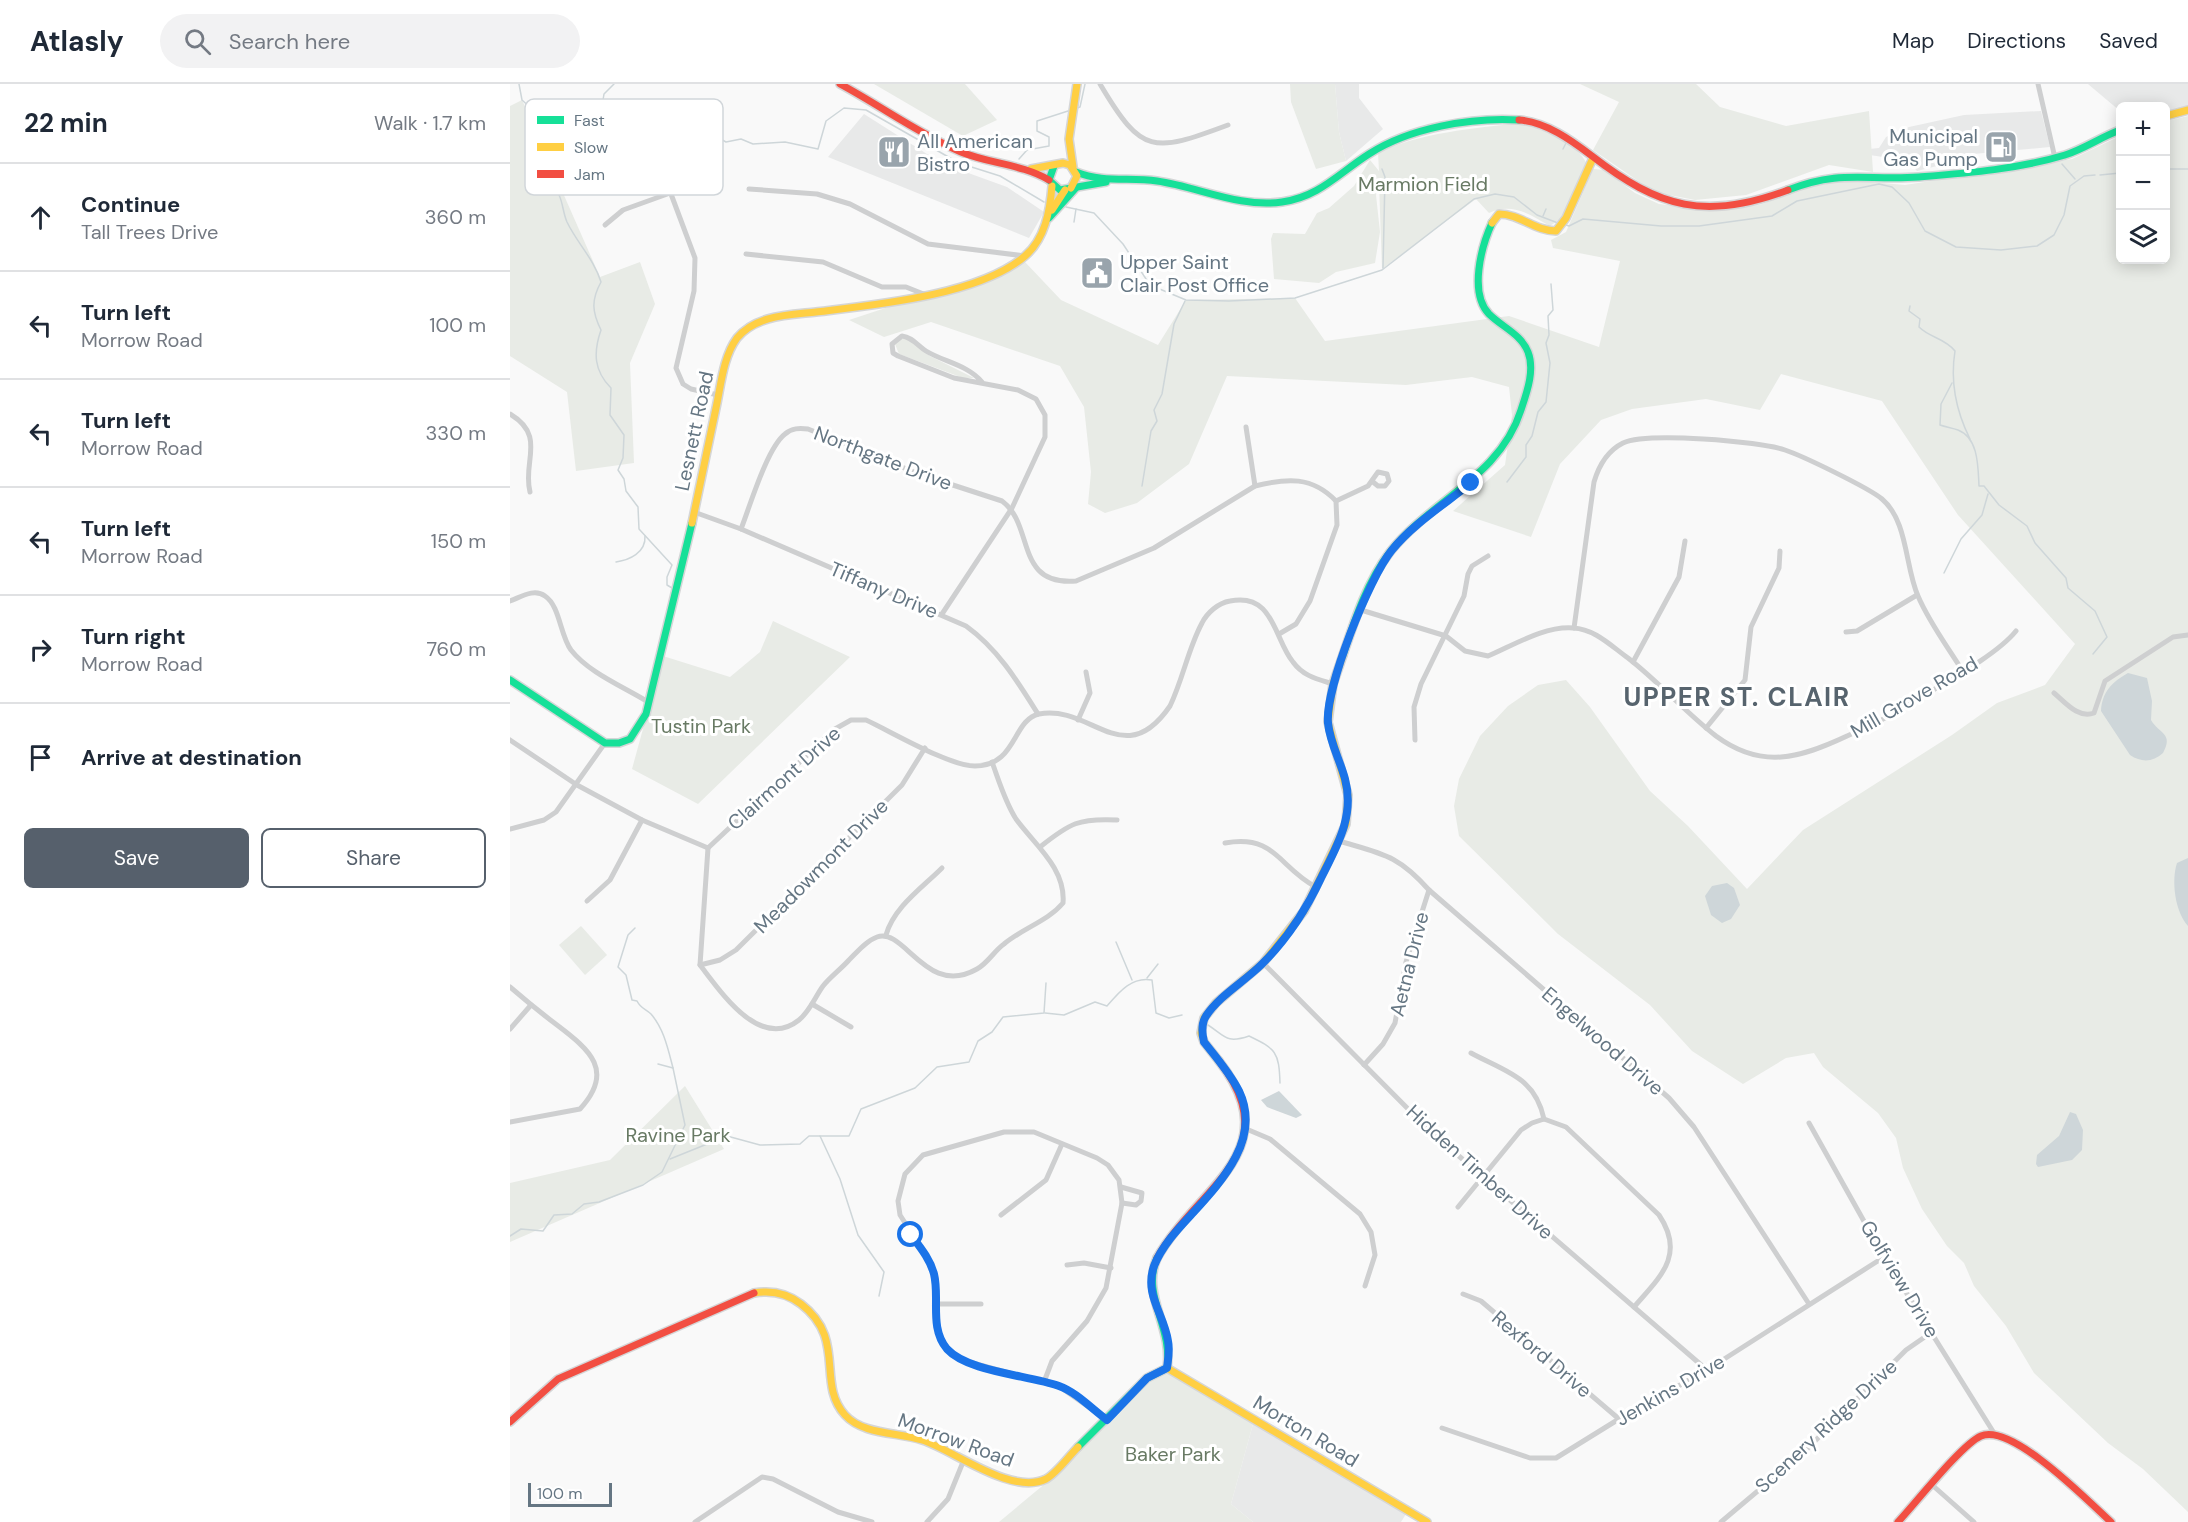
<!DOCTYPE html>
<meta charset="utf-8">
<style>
:root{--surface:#fff;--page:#f2f2f3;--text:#1f2937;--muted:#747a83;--line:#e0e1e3;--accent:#56606c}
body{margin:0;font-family:"DM Sans",sans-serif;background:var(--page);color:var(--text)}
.controls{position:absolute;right:18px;top:18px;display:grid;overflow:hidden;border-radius:9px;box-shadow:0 3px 15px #0003}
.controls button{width:54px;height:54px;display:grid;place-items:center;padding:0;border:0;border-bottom:2px solid var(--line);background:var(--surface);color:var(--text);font:30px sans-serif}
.scale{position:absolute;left:18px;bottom:15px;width:84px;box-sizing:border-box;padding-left:6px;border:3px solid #657683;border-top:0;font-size:16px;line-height:21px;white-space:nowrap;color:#657683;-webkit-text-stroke:4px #fff;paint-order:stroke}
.stop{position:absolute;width:18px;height:18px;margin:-14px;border:4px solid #1a73e8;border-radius:50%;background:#fff}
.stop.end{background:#1a73e8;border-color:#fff;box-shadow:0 2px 6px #0008}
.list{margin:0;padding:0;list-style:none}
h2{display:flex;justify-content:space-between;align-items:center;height:78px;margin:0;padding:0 24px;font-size:26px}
h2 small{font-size:20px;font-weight:400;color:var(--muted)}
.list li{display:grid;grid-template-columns:39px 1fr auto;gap:18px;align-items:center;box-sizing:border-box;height:108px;padding:0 24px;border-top:2px solid var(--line)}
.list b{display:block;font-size:22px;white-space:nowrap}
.list p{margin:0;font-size:20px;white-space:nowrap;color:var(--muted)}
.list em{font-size:20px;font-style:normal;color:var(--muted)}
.actions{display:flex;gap:12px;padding:18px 24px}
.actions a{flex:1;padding:14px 0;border:2px solid var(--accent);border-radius:9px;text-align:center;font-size:21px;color:var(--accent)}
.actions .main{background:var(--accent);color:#fff}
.icon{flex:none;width:33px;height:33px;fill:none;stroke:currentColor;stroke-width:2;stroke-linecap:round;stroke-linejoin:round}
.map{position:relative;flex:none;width:1678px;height:1438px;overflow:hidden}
header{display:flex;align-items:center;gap:36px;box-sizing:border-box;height:84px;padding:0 30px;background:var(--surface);border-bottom:2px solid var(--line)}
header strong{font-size:28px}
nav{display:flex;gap:33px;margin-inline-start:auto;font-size:21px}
.search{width:420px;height:54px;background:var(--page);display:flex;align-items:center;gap:15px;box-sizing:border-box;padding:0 21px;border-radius:33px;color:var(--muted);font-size:22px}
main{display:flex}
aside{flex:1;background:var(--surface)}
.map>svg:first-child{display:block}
.built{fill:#e8e9e9}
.green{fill:#e8ebe6}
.water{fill:#ced6d9}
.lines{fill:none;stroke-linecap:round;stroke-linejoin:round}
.stream{stroke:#ced6d9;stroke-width:1.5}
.fast-casing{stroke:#d5d6d7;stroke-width:10}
.slow-casing{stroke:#d5d6d7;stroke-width:10}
.jam-casing{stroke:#d5d6d7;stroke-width:10}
.street{stroke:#cecfd0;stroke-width:5}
.fast{stroke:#16e098;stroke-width:7}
.slow{stroke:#ffcf43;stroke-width:7}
.jam{stroke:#f24e42;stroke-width:7}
.route{stroke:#1a73e8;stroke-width:8}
.labels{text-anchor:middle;stroke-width:6;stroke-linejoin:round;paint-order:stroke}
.poi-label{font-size:20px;fill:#657683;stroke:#fff;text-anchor:start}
.park-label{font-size:20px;fill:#687a64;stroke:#fff}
.street-label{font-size:20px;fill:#657683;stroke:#fff}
.district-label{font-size:26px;font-weight:bold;letter-spacing:1.5px;fill:#57646e;stroke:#fff}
.key{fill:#fff;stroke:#d1d6da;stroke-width:1.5}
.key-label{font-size:16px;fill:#657683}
</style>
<header>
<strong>Atlasly</strong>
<div class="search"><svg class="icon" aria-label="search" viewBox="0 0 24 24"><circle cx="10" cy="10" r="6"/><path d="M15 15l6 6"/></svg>Search here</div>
<nav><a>Map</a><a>Directions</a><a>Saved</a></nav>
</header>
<main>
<aside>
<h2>22 min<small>Walk · 1.7 km</small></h2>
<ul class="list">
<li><svg class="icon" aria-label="ahead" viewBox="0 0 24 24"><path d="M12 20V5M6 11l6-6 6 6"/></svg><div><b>Continue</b><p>Tall Trees Drive</p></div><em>360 m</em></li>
<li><svg class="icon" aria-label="left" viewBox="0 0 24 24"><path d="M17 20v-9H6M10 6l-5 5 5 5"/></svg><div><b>Turn left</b><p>Morrow Road</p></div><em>100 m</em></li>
<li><svg class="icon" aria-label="left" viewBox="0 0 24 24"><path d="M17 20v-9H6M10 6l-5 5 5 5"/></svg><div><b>Turn left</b><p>Morrow Road</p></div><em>330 m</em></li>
<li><svg class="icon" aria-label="left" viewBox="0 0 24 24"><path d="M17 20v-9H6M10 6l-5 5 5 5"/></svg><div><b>Turn left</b><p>Morrow Road</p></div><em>150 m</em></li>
<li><svg class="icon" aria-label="right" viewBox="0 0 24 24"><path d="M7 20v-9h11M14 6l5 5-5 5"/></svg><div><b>Turn right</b><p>Morrow Road</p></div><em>760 m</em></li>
<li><svg class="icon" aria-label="arrive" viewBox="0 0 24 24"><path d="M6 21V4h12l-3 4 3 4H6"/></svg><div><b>Arrive at destination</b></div></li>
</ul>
<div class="actions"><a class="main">Save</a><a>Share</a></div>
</aside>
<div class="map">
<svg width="1678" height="1438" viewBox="0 0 1678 1438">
<rect width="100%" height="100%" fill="#f9f9f9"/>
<g class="built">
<path d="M825,0H849V14L873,45L836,77L829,48Z"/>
<path d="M1578,0H1678V23L1656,29V22H1610V27Z"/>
<path d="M1531,27L1540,63L1452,71L1447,77L1407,87L1398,77L1360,71L1359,65L1369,64L1376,53L1399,43L1454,31Z"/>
<path d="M354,30L417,70L450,86L497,103L534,128L519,154L318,73Z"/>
<path d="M743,1340L896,1430L891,1438H743L721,1420Z"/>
</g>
<g class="green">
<path d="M364,0H455L487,36L453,52Z"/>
<path d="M780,0H825L829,48L836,77L806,85L781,18Z"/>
<path d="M1070,0H1186L1210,23L1276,42L1359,27L1363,88L1319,81L1236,111L1185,116L1144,108L1083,66L1109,18Z"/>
<path d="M12,16L90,193L130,178L145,220L120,279L124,379L66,387L57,308L0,272V22Z"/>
<path d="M1678,32V1428L1633,1385L1598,1359L1524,1289L1496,1242L1464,1202L1454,1179L1437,1162L1412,1125L1393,1084L1386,1054L1368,1029L1313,983L1304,969L1276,974L1233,1000L1182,967L1140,921L1048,850L949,752L944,722L949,695L970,652L998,622L1028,601L1056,596L1080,623L1140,707L1178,742L1237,805L1293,746L1442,651L1487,619L1535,601L1565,560L1448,431L1372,317L1271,290L1250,326L1196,315L1122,325L1091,336L1050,380L1021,453L943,427L995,381L1002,331L999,303L962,293L896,301L717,292L679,380L627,419L595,429L578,420L581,388L574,323L550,282L421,238L374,253L339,236L515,178L551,216L648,261L676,216L785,214L815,257L999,232L1089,263L1110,177L1043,164L1041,156L1056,148L1083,85L1094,86L1125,109L1149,120L1192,125L1249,121L1300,103L1339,96L1395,101L1562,75L1610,52V176H1656V37Z"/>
<path d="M1010,39C1033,46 1065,56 1077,80L1056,131L1040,142C1019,130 1002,118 979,129L966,115L872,185L869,99L866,111L870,148L865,179L826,188L809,199L764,195L761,155L763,149L795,150L807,129L819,124L844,102L860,76L869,87L868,69C908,49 965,44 1010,39Z"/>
<path d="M391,255H398L420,272L464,294H453L389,270L385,260Z"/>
<path d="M263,537L340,573L188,720L122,685L153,572L220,593L250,568Z"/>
<path d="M71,842L97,871L75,891L49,861Z"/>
<path d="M175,1002L214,1065L0,1158V1099L100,1076Z"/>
<path d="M657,1288L743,1340L721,1420L743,1438H489L549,1388L643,1293Z"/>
</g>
<g class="water">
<path d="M1618,589L1637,594L1642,617L1641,636C1649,650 1664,649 1653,669C1643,678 1632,679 1620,671L1591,627C1592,608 1602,598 1618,589Z"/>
<path d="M1678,774V842C1665,828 1661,797 1667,779Z"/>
<path d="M1217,799L1224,804L1230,821L1221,835L1212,839L1201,831L1195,812L1202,802Z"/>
<path d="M769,1007L792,1031L786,1034L757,1023L751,1016Z"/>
<path d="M1560,1028L1566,1030L1573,1046L1572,1066L1562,1076L1528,1083L1526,1080L1527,1071L1549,1052Z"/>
</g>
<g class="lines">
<g class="stream">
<path d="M9,0L12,16L24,27L79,21L93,17L134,35L203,51L216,58L231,55L243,60L275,58L308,65L316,37L334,24L356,26L449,79L490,92L534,118"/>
<path d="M93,16L94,10L104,0"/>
<path d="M567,24L570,23L575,0"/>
<path d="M24,27L29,37C19,68 35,84 49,111C53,119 53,129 57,138C67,159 84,175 91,198C81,216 82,228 91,246C83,269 84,287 101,304L100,331L114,351L113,374L108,386L114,395L116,407L128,423L129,445L162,481L157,493V501L162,504"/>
<path d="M1053,65L1056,59"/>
<path d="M509,75L517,66L539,62V53L527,47V37L558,27"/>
<path d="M1552,80L1565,95"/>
<path d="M872,85L875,93L873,184"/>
<path d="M1656,85H1678"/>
<path d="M1590,91L1610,89"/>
<path d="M556,123L584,129L613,160L640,201L676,216L719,217L785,214L872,186L964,115L985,110L1004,113L1027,131L1048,139"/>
<path d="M1033,132L1036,125"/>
<path d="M564,138L566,125"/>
<path d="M1053,140L1059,142L1073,135L1151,142H1189L1262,132L1287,117L1369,100L1382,103L1399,119L1415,147L1446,163L1491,166L1527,162L1544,151L1554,131L1560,102L1574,92L1585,91"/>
<path d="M1400,222L1399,227L1410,235L1409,243C1420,254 1435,254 1445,267C1440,298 1446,327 1460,355"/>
<path d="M1442,299L1431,320L1430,341C1436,343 1442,344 1448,346C1469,354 1468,384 1469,402H1474L1489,421L1517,442L1525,459L1556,494L1558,504L1585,527L1597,553L1583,570"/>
<path d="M997,398L1016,373V361L1022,352L1028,328L1036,318L1040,279L1036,259L1039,251L1038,232L1043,226L1041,200"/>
<path d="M632,402L641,347L647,337L644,326L652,310L664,240L675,217"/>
<path d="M106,478C119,476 136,469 135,452"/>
<path d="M1434,489L1451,455L1472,431L1478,410"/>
<path d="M125,844L118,851L108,883L116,891L122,916L127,917C131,925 136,925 141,930C154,945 158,965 163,984"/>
<path d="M606,858L622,896"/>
<path d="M637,894L648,880"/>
<path d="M535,929L554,931L585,918L597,922C609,908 622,892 642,896L646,929L659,934L672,931"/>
<path d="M698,941C715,952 716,960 739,952C766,965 769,968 770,999"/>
<path d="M310,1052L330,1095L348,1151L374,1188L369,1212"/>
<path d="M160,1075L217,1052L250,1061L290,1060L299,1052H339L351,1025L405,1004L427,983L459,978L468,957L482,948L493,933L534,929L536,899"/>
<path d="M0,1152L11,1145L33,1147L44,1131L62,1130L74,1120L89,1118L133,1101L152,1088L175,1041L163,984L148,980"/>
</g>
<defs>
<g id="fast">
<path d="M544,82L539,96L550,106L596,98"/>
<path d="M566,88C593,99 619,93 647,97C689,103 729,124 772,118C809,113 829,89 859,70C899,44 961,33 1009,36"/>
<path d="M1278,106C1331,85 1357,97 1409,93C1458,89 1509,85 1555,71C1574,65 1591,53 1610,46"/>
<path d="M539,134L565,105"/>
<path d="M833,571C845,535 857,498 880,468C921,416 990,393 1011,326C1017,308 1025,286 1018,268C1011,250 992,243 979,230C959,209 971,163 982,139"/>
<path d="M0,596L95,659H109L120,655L136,630L182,439"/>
<path d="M568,1363L637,1294L657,1284C663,1243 631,1211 647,1174"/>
</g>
<g id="slow">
<path d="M1656,32L1678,26"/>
<path d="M563,83L559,55L567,0"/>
<path d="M521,85L553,79L560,81L567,92L561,104"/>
<path d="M542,126L555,106"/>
<path d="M982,139L989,130C1010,130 1025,147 1046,147L1056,134L1083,74"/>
<path d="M182,439C190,401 198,362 206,324C211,301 213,273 227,254C246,231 279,231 306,228C365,221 470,211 515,172C535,155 540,127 542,102"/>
<path d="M709,977L694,958L691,949L694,934L706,919L753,879L794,827L836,740L838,711L818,638L823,600L833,571"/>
<path d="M244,1209C261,1206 277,1209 291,1220C337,1255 306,1299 335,1331C353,1351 388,1348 412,1356C442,1365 501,1412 536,1395C547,1389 559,1372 568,1363"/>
<path d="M657,1284L917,1438"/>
</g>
<g id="jam">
<path d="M330,0C371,22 409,50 451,68C480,80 512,80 539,96"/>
<path d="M1009,36C1036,38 1061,56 1082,72C1149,124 1196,137 1278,106"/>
<path d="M647,1174C687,1103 780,1068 709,977"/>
<path d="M0,1338L48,1295L244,1209"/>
<path d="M1388,1438C1405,1420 1452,1360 1471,1352C1502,1339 1578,1417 1601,1438"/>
</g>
</defs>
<use href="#fast" class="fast-casing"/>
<use href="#slow" class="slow-casing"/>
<use href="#jam" class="jam-casing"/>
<g class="street">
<path d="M590,0C632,71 643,69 718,41"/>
<path d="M1528,0L1545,74"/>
<path d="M239,105L307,110L340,120L418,160L515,172"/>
<path d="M161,110L185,174L184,207L166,284L173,300L181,305L208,311"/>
<path d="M95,141L113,126L174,104L188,107"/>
<path d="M236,170L313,178L372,203H396L416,211"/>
<path d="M0,330C37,352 12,378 20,408"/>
<path d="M736,343L745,402"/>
<path d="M826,417L858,402L868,388L877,390L879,397L875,402H868L863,398"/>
<path d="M184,428L231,445L456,542C488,565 508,598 528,630"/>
<path d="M231,445C240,422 257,364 275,350C282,344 289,344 298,345L409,390L492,417C525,441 504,502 566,497L644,464L745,402C777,394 802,392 826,417L827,441L800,517L786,540L769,550"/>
<path d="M0,517C11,513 24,504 35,512C50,522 50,551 61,566C79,589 114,603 138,618"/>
<path d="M851,526L936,552L955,567L978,572C1004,561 1034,542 1063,544C1085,545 1101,562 1118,574C1149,598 1175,628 1206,652C1252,686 1290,674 1337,652C1358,643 1379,633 1398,621C1428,602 1485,573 1506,547"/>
<path d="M432,530L502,424L535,353V331L526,315L508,306L444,294L388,272L383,269L382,260L392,252C402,253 408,262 416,267C434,278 458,281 472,298"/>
<path d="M1064,544L1084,398C1089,381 1097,367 1113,359C1137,348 1249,357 1275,366C1293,372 1359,404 1372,415C1398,437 1395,483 1408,512C1419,538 1437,562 1452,586"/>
<path d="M1336,548L1347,547L1407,511"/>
<path d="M1123,578L1169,493L1175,457"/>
<path d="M1544,609C1555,618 1568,635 1584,629L1595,597L1663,553L1678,551"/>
<path d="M568,636L580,609L576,588"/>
<path d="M1196,644L1235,596L1241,543L1269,484L1270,467"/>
<path d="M0,656L67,701L132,736L198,764L325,645L341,636H356C382,648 439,682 465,682C507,682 502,636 529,630C581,620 614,689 660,622C673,595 678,565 692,539C697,529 708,519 720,517C764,508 764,555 783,578C793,592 807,595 823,600"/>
<path d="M905,656L904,623L911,600L954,512L958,490L962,482L978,472"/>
<path d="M0,745L34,736L46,728L95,659"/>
<path d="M829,757C873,770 888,771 919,806L1159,1014L1184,1043L1299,1220"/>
<path d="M715,759C766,750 768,783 806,803"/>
<path d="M530,763C560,739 569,734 607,736"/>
<path d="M198,764L190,881C211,908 250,967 289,936C300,927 305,913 313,902C320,893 331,885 339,876C347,868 356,857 367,853C395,843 416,914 467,885C478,879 484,867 494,860C513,844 538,837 553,819C556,784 524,760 506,735C495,718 489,697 482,678"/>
<path d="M77,817L100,796L132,736"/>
<path d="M376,851C384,823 412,804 432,784"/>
<path d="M753,879L921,1048L1197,1286"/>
<path d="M190,881L210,876L226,866L392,701L415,664"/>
<path d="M0,903C15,916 31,929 47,941C80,966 105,987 70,1025L0,1038"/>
<path d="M302,920L341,943"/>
<path d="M0,945L21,921"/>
<path d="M961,969C996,988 1025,993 1034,1035"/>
<path d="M854,981L873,960L885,939L896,878L919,806"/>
<path d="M1299,1039L1374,1173L1484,1349"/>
<path d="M734,1044L760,1055L850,1130L861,1148L865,1171L855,1202"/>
<path d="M611,1103L632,1109L631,1117L626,1121L612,1119"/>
<path d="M948,1123L1011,1046L1022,1039L1034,1035L1056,1043L1149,1131C1176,1171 1150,1193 1124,1223"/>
<path d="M491,1131L536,1096L552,1060"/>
<path d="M557,1181L574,1179L601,1184"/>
<path d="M953,1210L971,1217L1109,1335"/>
<path d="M427,1220H471"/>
<path d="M534,1298L542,1277L577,1237L596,1204L612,1119L609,1096L598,1081L587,1074L524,1048H494L413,1071L395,1090L388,1117L390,1131L417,1173L424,1190L427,1244L430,1254L438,1265L452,1276L550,1303L597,1336"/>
<path d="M932,1344L1020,1374H1046L1109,1335L1197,1286L1374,1173"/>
<path d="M1421,1400L1464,1438"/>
<path d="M185,1438L252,1393L263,1395L328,1428L362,1438"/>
<path d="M417,1438L438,1415L453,1378"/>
<path d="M1211,1438L1293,1369L1396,1266L1422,1248"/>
</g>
<use href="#fast" class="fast"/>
<use href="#slow" class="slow"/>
<use href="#jam" class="jam"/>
</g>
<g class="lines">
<path class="route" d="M401,1151C410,1163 420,1175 424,1190C430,1214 419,1244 437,1265C458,1288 518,1291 549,1302C566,1308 582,1325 597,1336L637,1294L657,1284C658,1276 660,1266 658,1257C654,1230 634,1211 644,1182C652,1162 667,1146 681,1131C711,1098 752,1055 729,1007C720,989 706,973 694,958C692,950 691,940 696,932C710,911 734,898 752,880C776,856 797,824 811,794C827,762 845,732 835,695C830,676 820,659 818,639C815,604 859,494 882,466C903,440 935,420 961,399"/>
</g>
<defs>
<symbol id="fuel-square" viewBox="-11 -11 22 22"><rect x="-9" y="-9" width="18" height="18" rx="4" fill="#99a4ac" stroke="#fff"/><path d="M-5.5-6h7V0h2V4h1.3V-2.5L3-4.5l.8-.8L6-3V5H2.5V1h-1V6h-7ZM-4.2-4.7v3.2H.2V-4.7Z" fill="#fff"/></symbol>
<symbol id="restaurant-square" viewBox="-11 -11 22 22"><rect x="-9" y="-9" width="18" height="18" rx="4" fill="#99a4ac" stroke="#fff"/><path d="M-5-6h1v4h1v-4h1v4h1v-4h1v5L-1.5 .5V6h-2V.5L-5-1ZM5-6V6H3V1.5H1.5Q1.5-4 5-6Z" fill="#fff"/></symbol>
<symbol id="civic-square" viewBox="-11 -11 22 22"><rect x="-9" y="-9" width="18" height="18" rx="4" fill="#99a4ac" stroke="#fff"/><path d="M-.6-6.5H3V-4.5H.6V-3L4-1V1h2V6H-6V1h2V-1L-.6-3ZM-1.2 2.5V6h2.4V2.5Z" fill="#fff"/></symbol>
</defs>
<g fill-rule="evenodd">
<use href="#fuel-square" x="1472" y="44" width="38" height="38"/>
<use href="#restaurant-square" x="365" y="49" width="38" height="38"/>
<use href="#civic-square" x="568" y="170" width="38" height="38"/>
</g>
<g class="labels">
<g class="poi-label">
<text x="1468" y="59" text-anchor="end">Municipal<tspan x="1468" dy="23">Gas Pump</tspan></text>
<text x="407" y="64">All American<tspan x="407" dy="23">Bistro</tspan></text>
<text x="610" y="185">Upper Saint<tspan x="610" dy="23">Clair Post Office</tspan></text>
</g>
<g class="park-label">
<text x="913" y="107">Marmion Field</text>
<text x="191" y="649">Tustin Park</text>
<text x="168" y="1058">Ravine Park</text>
<text x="663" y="1377">Baker Park</text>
</g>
<g class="street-label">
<text transform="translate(184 347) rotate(-78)" y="7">Lesnett Road</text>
<text transform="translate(373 374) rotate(21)" y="7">Northgate Drive</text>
<text transform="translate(374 506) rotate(23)" y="7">Tiffany Drive</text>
<text transform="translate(1404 613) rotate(-30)" y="7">Mill Grove Road</text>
<text transform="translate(274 694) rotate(-42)" y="7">Clairmont Drive</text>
<text transform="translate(311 782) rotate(-45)" y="7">Meadowmont Drive</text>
<text transform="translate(899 880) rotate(-76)" y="7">Aetna Drive</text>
<text transform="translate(1093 957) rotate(41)" y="7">Engelwood Drive</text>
<text transform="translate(970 1088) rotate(42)" y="7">Hidden Timber Drive</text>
<text transform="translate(1390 1195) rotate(59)" y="7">Golfview Drive</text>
<text transform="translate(1032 1270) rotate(40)" y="7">Rexford Drive</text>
<text transform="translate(1160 1306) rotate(-30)" y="7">Jenkins Drive</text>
<text transform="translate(1316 1342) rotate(-43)" y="7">Scenery Ridge Drive</text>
<text transform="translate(796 1347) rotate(31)" y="7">Morton Road</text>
<text transform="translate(446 1356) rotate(20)" y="7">Morrow Road</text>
</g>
<g class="district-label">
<text x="1227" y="622">UPPER ST. CLAIR</text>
</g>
</g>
<rect x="15" y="15" width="198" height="96" rx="9" class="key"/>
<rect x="27" y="32" width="27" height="8" fill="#16e098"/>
<rect x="27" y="59" width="27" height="8" fill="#ffcf43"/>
<rect x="27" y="86" width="27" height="8" fill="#f24e42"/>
<g class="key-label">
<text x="64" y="42">Fast</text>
<text x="64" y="69">Slow</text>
<text x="64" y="96">Jam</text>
</g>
</svg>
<div class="controls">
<button>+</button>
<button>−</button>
<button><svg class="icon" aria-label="layers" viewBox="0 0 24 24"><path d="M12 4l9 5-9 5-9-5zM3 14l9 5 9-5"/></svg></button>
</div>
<div class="scale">100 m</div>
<div class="stop" style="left:401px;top:1151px"></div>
<div class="stop end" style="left:961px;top:399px"></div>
</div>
</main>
